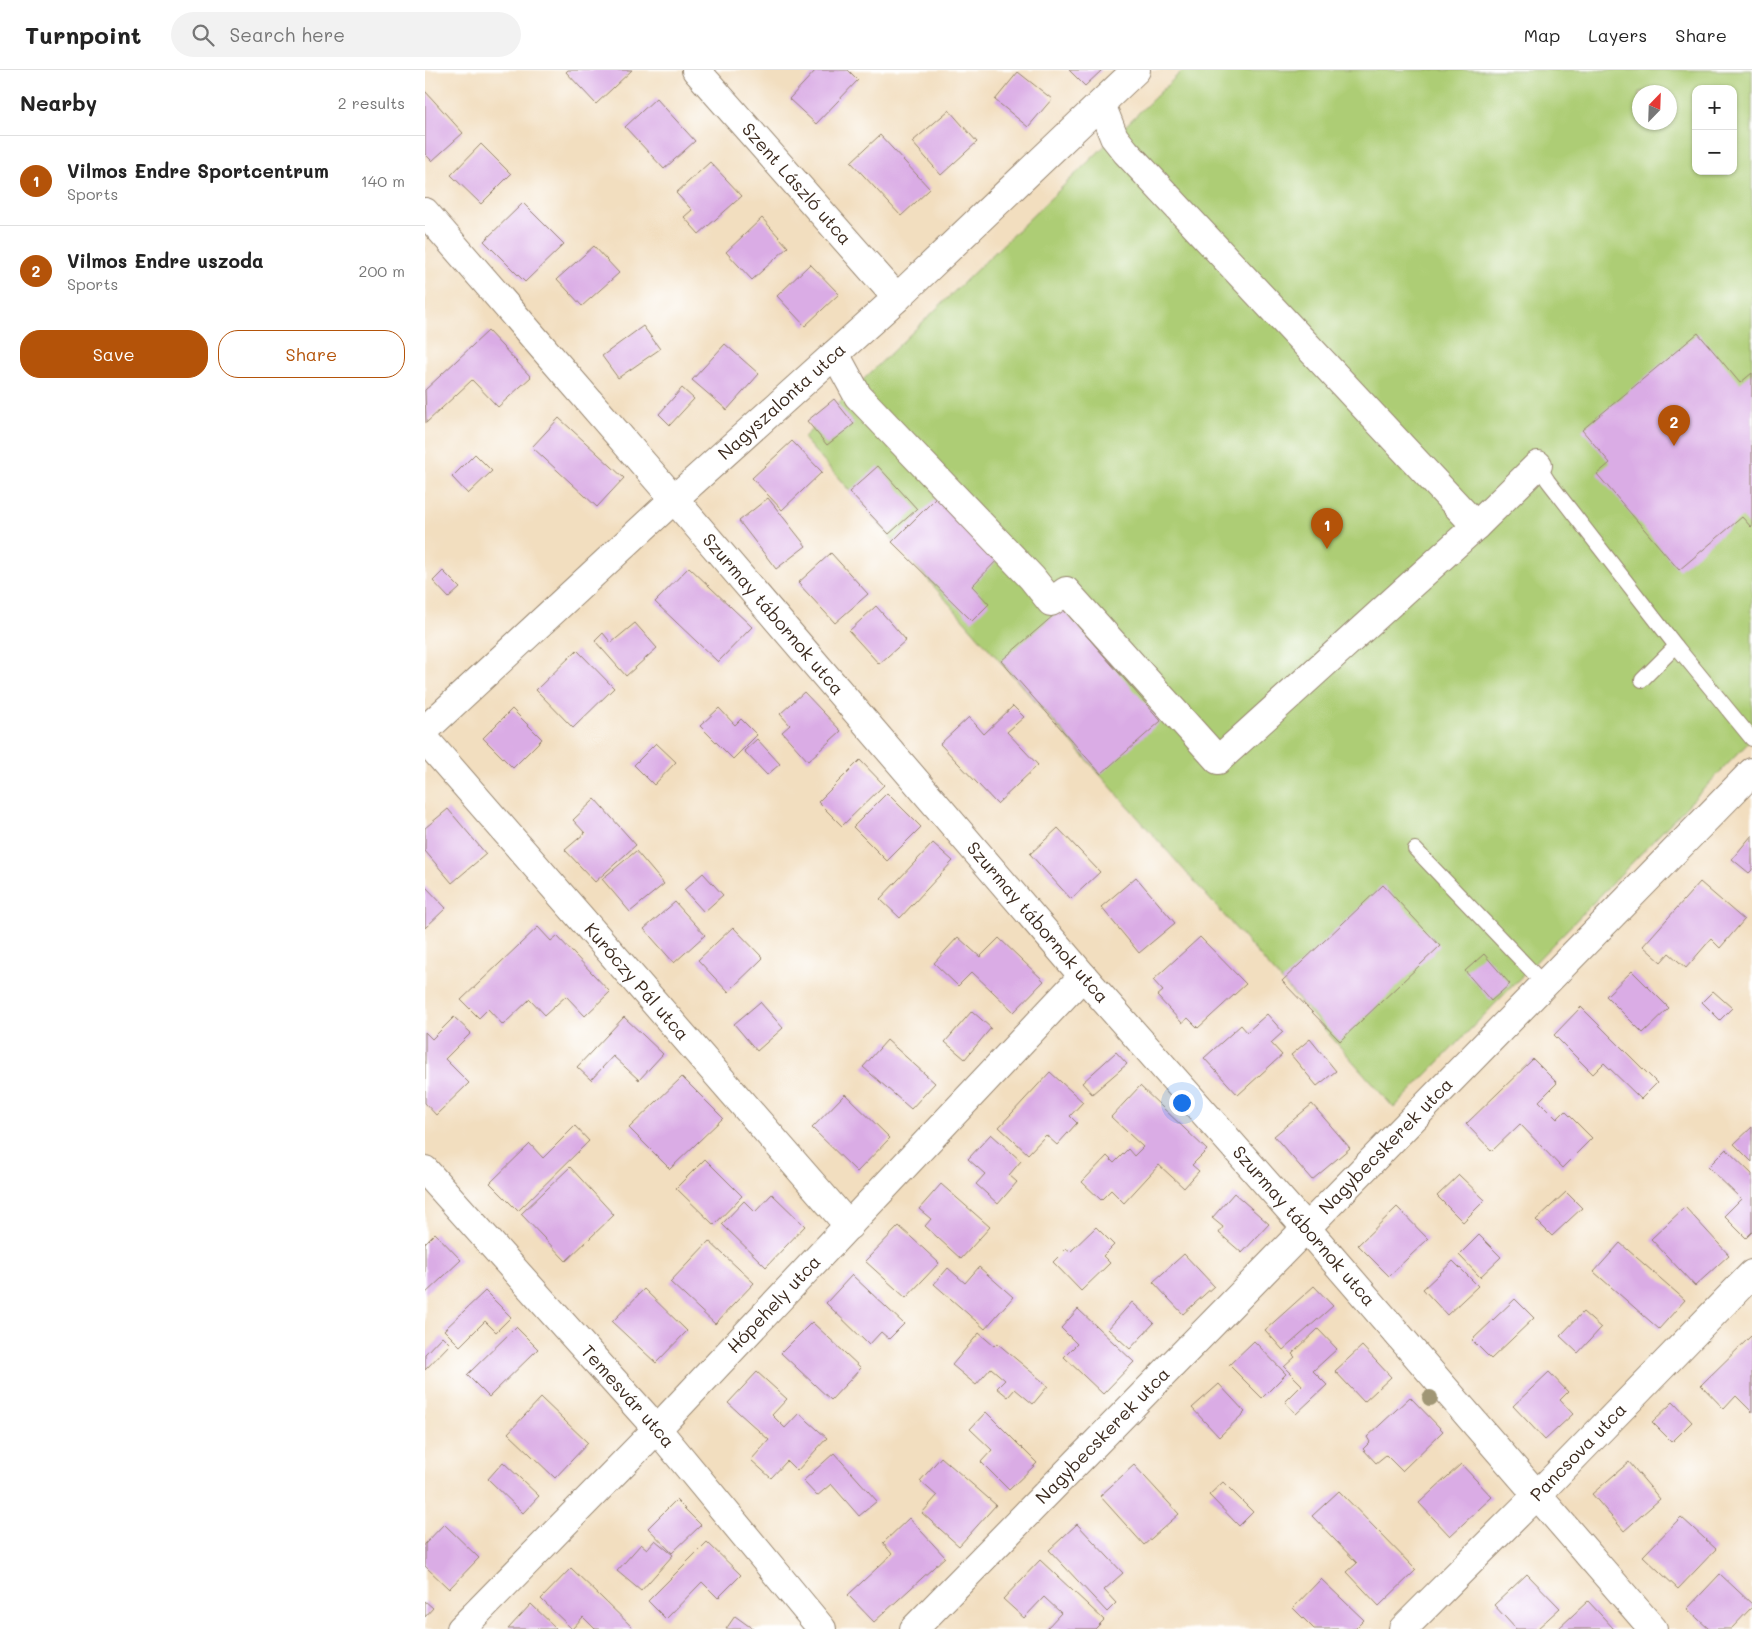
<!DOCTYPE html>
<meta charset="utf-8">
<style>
:root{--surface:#fff;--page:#f2f2f2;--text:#222;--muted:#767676;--line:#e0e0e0;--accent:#b45309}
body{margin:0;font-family:Mali,sans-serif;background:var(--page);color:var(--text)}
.controls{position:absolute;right:15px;top:15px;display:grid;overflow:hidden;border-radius:10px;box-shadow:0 1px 4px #0004}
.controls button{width:45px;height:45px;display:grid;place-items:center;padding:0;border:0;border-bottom:1px solid var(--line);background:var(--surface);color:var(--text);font:25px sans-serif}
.compass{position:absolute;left:1207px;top:15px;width:45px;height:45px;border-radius:50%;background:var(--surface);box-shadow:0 1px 4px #0004;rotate:23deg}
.you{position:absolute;left:756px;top:1032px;width:18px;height:18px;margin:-12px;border:4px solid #fff;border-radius:50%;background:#1a73e8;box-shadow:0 0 0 8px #1a73e833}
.badge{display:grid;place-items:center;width:32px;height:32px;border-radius:50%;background:var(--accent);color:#fff;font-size:16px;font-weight:700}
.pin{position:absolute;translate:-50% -41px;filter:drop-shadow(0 1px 2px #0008)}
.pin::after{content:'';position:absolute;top:26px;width:18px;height:15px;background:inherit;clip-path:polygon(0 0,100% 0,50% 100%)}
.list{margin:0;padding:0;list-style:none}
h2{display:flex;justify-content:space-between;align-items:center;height:65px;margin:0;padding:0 20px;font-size:21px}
h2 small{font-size:16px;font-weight:400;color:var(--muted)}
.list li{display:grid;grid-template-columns:32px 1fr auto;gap:15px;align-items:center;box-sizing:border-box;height:90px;padding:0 20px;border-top:1px solid var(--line)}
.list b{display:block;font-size:19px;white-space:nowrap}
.list p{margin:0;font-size:16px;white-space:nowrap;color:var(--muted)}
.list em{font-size:16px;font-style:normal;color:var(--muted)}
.actions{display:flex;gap:10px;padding:15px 20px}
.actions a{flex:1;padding:11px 0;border:1px solid var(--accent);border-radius:20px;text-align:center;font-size:18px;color:var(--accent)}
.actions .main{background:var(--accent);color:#fff}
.icon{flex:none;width:28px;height:28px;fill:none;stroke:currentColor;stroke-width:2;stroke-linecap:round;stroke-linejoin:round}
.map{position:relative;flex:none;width:1327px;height:1559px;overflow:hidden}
header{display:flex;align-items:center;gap:30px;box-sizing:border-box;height:70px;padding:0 25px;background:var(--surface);border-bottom:1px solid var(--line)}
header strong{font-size:24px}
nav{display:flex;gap:28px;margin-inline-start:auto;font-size:18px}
.search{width:350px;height:45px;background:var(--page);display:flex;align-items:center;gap:12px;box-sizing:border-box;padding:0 18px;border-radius:28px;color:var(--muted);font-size:19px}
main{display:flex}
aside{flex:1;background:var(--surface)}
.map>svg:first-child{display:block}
.green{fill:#adcd75;stroke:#747c4a;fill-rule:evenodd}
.building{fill:#daace5}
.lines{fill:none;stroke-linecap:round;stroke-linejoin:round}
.lane-casing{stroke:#96846e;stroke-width:16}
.street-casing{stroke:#96846e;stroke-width:30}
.lane{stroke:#fff;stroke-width:14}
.street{stroke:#fff;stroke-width:28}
.tree{fill:#a09675}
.labels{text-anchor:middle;stroke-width:4;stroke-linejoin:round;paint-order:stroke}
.street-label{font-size:18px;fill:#3b2a1e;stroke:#fff}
</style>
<header>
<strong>Turnpoint</strong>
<div class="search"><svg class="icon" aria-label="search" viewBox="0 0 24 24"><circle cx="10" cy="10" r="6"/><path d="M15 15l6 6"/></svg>Search here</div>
<nav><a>Map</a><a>Layers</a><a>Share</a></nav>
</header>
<main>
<aside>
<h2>Nearby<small>2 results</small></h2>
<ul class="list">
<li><span class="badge">1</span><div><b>Vilmos Endre Sportcentrum</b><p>Sports</p></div><em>140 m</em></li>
<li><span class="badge">2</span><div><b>Vilmos Endre uszoda</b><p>Sports</p></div><em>200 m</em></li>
</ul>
<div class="actions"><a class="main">Save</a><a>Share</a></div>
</aside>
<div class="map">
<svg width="1327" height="1559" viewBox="0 0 1327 1559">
<rect width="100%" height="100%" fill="#fff"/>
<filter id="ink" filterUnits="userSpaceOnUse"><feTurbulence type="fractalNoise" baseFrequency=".02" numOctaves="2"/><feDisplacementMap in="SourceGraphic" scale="10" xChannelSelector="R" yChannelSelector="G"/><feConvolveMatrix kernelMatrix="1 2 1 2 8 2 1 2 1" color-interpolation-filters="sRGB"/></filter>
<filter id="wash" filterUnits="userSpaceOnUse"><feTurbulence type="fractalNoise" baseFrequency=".0096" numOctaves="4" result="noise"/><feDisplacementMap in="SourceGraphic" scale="20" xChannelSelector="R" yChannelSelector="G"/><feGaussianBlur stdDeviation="1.12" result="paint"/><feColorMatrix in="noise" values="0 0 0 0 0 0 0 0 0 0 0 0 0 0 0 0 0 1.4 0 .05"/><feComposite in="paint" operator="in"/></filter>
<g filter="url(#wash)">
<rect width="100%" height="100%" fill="#f2debf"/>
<path class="green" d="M758,0H1327V669L969,1038L378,368ZM1271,19H1308V101H1271ZM1214,22H1244V52H1214Z"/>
<g id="blocks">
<g class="building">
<path d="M143,0H207L171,34L141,2Z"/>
<path d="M391,0H423L433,10L391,54L364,29Z"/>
<path d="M644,0H677L660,16Z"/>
<path d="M593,2L627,29L603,57L570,30Z"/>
<path d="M0,21L38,63L7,91L0,84Z"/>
<path d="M231,28L270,71L239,99L200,57Z"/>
<path d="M524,40L552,72L516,105L487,72Z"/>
<path d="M455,65L505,119L476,146L426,92Z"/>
<path d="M56,74L86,104L56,134L26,105Z"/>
<path d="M285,92L317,126L274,164L259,147L267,140L251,123Z"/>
<path d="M98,133L139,174L100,212L59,171Z"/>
<path d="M337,148L363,177L327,210L301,182Z"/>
<path d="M169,176L194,203L157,236L132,209Z"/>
<path d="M385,194L414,224L380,256L352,226Z"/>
<path d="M218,256L235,279L193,308L177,286Z"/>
<path d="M63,261L106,307L73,337L47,310L1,353L0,320Z"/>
<path d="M1273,263L1315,313L1327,303V456L1326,457L1317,447L1254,500L1172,404L1185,393L1157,360Z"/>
<path d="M300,274L334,304L302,340L267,310Z"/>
<path d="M257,318L269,329L245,355L234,344Z"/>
<path d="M409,329L429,354L402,375L382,351Z"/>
<path d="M134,348L199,408L172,437L107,377Z"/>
<path d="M367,371L397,402L357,440L327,408Z"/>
<path d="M50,384L67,401L43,424L27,407Z"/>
<path d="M453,396L492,439L464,464L424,422Z"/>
<path d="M517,422L579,483L547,516L564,534L547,551L467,472Z"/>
<path d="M343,428L381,476L351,499L314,451Z"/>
<path d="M406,483L443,524L410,553L373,513Z"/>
<path d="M264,497L327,557L293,592L230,532Z"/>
<path d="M18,501L35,518L24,528L8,511Z"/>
<path d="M451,536L481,570L454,594L424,561Z"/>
<path d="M637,538L736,651L676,704L576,591Z"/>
<path d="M210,553L232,578L201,606L170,571L178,563L186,573Z"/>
<path d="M152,580L189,618L148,658L111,620Z"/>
<path d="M379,622L416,661L383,691L357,662L365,655L355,644Z"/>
<path d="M588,636L599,647L582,662L613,695L572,734L515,674L544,647L559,664Z"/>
<path d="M294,638L310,655L316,649L332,665L308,689L275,656Z"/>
<path d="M87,639L117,669L88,698L58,668Z"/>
<path d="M332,669L355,694L342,705L319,681Z"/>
<path d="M231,673L251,692L229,715L209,695Z"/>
<path d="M435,690L459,715L417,756L393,732Z"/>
<path d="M462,723L496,757L462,791L428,757Z"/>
<path d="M170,729L211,775L170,812L140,780L160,763L148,750Z"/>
<path d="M23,739L61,784L27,813L0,781V758Z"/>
<path d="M633,758L675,802L646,829L605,784Z"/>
<path d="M1327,765V800L1324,803L1307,789Z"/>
<path d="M508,773L528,791L475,848L455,829Z"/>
<path d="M211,781L239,814L205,842L177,809Z"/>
<path d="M278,803L298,825L279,842L259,820Z"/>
<path d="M711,807L750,853L714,883L676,837Z"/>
<path d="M1275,812L1319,850L1295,878L1286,869L1261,898L1244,883L1236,892L1218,876Z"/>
<path d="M958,815L1015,876L915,971L857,911Z"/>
<path d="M0,816L21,838L0,858Z"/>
<path d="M250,832L280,865L249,893L219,859Z"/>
<path d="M113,857L126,871L132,866L185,922L160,946L141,926L120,945L105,929L78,955L63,939L54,948L36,930Z"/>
<path d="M308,857L338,888L303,922L273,890Z"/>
<path d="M533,867L555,887L574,868L619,911L589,942L547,902L533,916L509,893Z"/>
<path d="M775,867L821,914L773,958L763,948L757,953L732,926L738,921L728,910Z"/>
<path d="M1059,884L1085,914L1066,931L1040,901Z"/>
<path d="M1207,901L1244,938L1218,963L1181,926Z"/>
<path d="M1288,921L1307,938L1295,950L1277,932Z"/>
<path d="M335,932L358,958L332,981L309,954Z"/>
<path d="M1156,937L1232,1013L1216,1029L1179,993L1168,1004L1129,965Z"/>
<path d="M547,941L566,958L540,989L520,972Z"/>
<path d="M842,944L858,962L846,973L857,985L813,1025L779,988L816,955L822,962Z"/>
<path d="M29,947L46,963L20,989L44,1013L11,1045L0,1033V962L7,969Z"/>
<path d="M199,947L238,984L214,1010L188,986L166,1010L152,997Z"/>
<path d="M885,969L911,1001L892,1016L866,985Z"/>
<path d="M462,970L510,1013L486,1039L438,997Z"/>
<path d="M691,982L702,994L667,1024L657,1013Z"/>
<path d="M1108,989L1132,1013L1114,1031L1132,1049L1140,1041L1167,1068L1137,1098L1095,1054L1067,1081L1041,1054Z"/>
<path d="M625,1002L658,1032L645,1046L652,1053L632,1075L621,1065L603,1084L574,1057Z"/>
<path d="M257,1007L298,1048L245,1099L204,1058Z"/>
<path d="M715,1016L782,1080L767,1095L774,1101L759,1118L734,1095L699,1133L686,1120L676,1130L657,1112L682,1086L689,1093L703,1079L709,1086L718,1077L686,1047Z"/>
<path d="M420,1024L465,1068L432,1102L387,1058Z"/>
<path d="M887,1034L925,1078L887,1110L849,1066Z"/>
<path d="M150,1056L164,1071L93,1141L65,1113L105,1074L118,1088Z"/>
<path d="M1327,1057V1092L1309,1074Z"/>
<path d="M566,1064L596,1091L584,1105L592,1112L573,1134L551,1114L560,1104L543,1089Z"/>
<path d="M1301,1079L1327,1104V1162L1321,1168L1299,1146L1316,1129L1283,1097Z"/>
<path d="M280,1089L317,1126L289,1155L251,1118Z"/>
<path d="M145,1097L189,1145L141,1191L96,1144Z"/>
<path d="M1034,1105L1060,1130L1038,1152L1012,1126Z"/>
<path d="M516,1114L565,1157L536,1189L500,1156L506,1149L494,1139Z"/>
<path d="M1141,1122L1157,1138L1127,1166L1111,1150Z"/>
<path d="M809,1123L844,1154L817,1183L794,1163L798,1157L787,1148Z"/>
<path d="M347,1124L380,1156L341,1197L297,1154L319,1131L330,1142Z"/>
<path d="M972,1137L1003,1169L964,1206L933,1175Z"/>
<path d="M1260,1137L1304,1185L1270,1216L1226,1169Z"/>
<path d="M474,1156L514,1193L481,1228L440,1191Z"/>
<path d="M671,1157L689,1175L678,1186L685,1193L656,1221L628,1192L641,1179L645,1182Z"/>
<path d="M10,1163L36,1190L0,1224V1173Z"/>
<path d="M1054,1165L1076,1187L1055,1207L1034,1185Z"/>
<path d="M284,1171L329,1213L290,1254L245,1212Z"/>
<path d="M1195,1173L1260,1230L1234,1259L1169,1202Z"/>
<path d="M759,1184L789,1216L758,1244L728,1212Z"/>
<path d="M1028,1191L1053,1216L1022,1245L998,1219Z"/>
<path d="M554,1197L588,1227L560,1259L509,1214L523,1198L540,1213Z"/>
<path d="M427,1205L479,1254L464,1269L456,1262L444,1275L401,1233Z"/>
<path d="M889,1216L908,1236L858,1280L840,1260Z"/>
<path d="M219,1219L262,1261L231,1293L187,1252Z"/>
<path d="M60,1221L86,1247L71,1262L60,1251L35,1276L19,1260Z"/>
<path d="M1090,1229L1109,1248L1066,1289L1047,1270Z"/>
<path d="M707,1232L729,1253L705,1279L683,1259Z"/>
<path d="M653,1239L709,1292L678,1324L639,1287L652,1274L636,1258Z"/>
<path d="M1158,1242L1176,1258L1153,1283L1135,1266Z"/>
<path d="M387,1252L436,1298L406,1330L356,1283Z"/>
<path d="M91,1257L113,1279L64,1327L42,1305Z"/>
<path d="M893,1259L912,1279L888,1301L902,1315L871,1344L860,1332L877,1315L859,1297L870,1287L867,1284Z"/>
<path d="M554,1263L569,1276L572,1273L623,1316L608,1334L590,1319L583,1327L572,1318L580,1310L566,1298L551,1315L527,1295Z"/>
<path d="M1327,1265V1342L1311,1326L1299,1339L1276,1315Z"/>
<path d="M17,1266L25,1274L0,1300V1284Z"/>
<path d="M829,1271L861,1304L837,1328L804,1295Z"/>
<path d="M937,1276L966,1307L939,1332L910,1301Z"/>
<path d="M332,1302L362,1329L347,1345L360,1358L374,1343L402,1368L372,1401L362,1391L346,1408L326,1390L344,1370L303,1333Z"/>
<path d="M1124,1302L1143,1322L1135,1330L1148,1344L1120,1370L1088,1336Z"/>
<path d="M794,1314L820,1342L794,1367L767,1338Z"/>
<path d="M985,1327L1018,1361L977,1401L961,1385L951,1393L938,1379L945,1372L942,1367Z"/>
<path d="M116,1328L163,1373L130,1408L83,1363Z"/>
<path d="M1248,1332L1267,1352L1247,1372L1227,1352Z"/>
<path d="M561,1342L612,1393L584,1420L556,1392L567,1380L545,1359Z"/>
<path d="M409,1383L452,1431L434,1446L406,1414L392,1426L378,1411Z"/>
<path d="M516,1387L571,1435L534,1476L497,1443L512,1426L495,1411Z"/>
<path d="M78,1392L114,1426L98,1443L63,1409Z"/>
<path d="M1204,1392L1235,1429L1199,1461L1167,1424Z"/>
<path d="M1036,1394L1067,1427L1025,1466L994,1433Z"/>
<path d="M709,1395L754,1444L719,1475L675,1426Z"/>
<path d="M798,1412L828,1442L814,1456L784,1425Z"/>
<path d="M914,1421L991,1500L954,1536L922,1502L932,1493L887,1446Z"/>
<path d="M251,1430L276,1455L247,1483L223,1458Z"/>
<path d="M1256,1447L1291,1479L1253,1519L1218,1486Z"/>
<path d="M484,1448L520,1487L449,1552L423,1525L467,1484L458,1473Z"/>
<path d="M19,1454L54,1488L24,1519L0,1496V1474Z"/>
<path d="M652,1454L698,1503L679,1520L691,1533L682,1542L624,1480Z"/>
<path d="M230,1470L248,1485L216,1521L192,1501L216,1474L222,1479Z"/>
<path d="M282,1472L316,1505L293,1528L277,1512L241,1549L223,1531Z"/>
<path d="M615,1490L679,1550L670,1559H621L636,1543L619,1527L599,1548L578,1529Z"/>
<path d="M146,1498L209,1559H170L158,1547L147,1559L116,1529Z"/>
<path d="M1102,1504L1135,1538L1112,1559H1091L1069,1535Z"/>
<path d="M1295,1504L1327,1534V1537L1306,1559H1284L1262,1539Z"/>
<path d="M896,1509L939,1550L930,1559H889L868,1538Z"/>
<path d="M0,1531L8,1538L0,1547Z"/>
<path d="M1163,1531L1189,1559H1133Z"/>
<path d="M106,1534L132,1559H83Z"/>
<path d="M310,1546L328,1559H301Z"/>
</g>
</g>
</g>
<g filter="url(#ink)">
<use href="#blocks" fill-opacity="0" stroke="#96846e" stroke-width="1"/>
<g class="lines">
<defs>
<g id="lane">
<path d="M1113,395L1123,411L1251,576L1327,669"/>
<path d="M1217,610L1251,576"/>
<path d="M990,779L1119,914"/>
</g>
<g id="street">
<path id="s1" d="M271,0L472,228"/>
<path d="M676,34L689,67L701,82L1051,456"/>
<path id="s2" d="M0,142L249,429L658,906L881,1158L1228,1559"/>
<path d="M410,284L433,326L607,508L626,532L641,521L793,690L1051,456L1113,395"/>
<path id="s3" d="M0,660L249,429L472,228L711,0"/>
<path id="s4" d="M0,669L424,1156"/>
<path id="s5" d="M0,1100L232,1359L397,1559"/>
<path id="s6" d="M36,1559L232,1359L658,906"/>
<path id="s7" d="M489,1559L1327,702"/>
<path id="s8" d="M978,1559L1112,1425L1327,1204"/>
</g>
</defs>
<use href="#lane" class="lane-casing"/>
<use href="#street" class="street-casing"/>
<use href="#lane" class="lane"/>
<use href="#street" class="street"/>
</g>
<circle class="tree" cx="1005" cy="1328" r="8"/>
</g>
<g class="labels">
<g class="street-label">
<text dy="6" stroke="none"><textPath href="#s1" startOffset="152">Szent László utca</textPath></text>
<text dy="6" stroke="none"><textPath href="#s3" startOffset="485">Nagyszalonta utca</textPath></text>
<text dy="6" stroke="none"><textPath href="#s2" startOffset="532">Szurmay tábornok utca</textPath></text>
<text dy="6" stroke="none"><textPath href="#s2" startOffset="938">Szurmay tábornok utca</textPath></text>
<text dy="6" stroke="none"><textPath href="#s4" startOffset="322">Kuróczy Pál utca</textPath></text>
<text dy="6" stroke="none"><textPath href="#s7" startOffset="675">Nagybecskerek utca</textPath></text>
<text dy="6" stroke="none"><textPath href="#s2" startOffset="1342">Szurmay tábornok utca</textPath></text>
<text dy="6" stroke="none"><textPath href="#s6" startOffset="451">Hópehely utca</textPath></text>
<text dy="6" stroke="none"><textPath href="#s5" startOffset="304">Temesvár utca</textPath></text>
<text dy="6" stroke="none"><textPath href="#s7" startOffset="270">Nagybecskerek utca</textPath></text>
<text dy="6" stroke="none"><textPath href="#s8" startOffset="249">Pancsova utca</textPath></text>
</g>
</g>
</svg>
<div class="controls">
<button>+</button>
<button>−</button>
</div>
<svg class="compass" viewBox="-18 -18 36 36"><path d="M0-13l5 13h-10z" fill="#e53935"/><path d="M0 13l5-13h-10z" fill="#767676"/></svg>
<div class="you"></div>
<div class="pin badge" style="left:902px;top:479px">1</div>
<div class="pin badge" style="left:1249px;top:376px">2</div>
</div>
</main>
